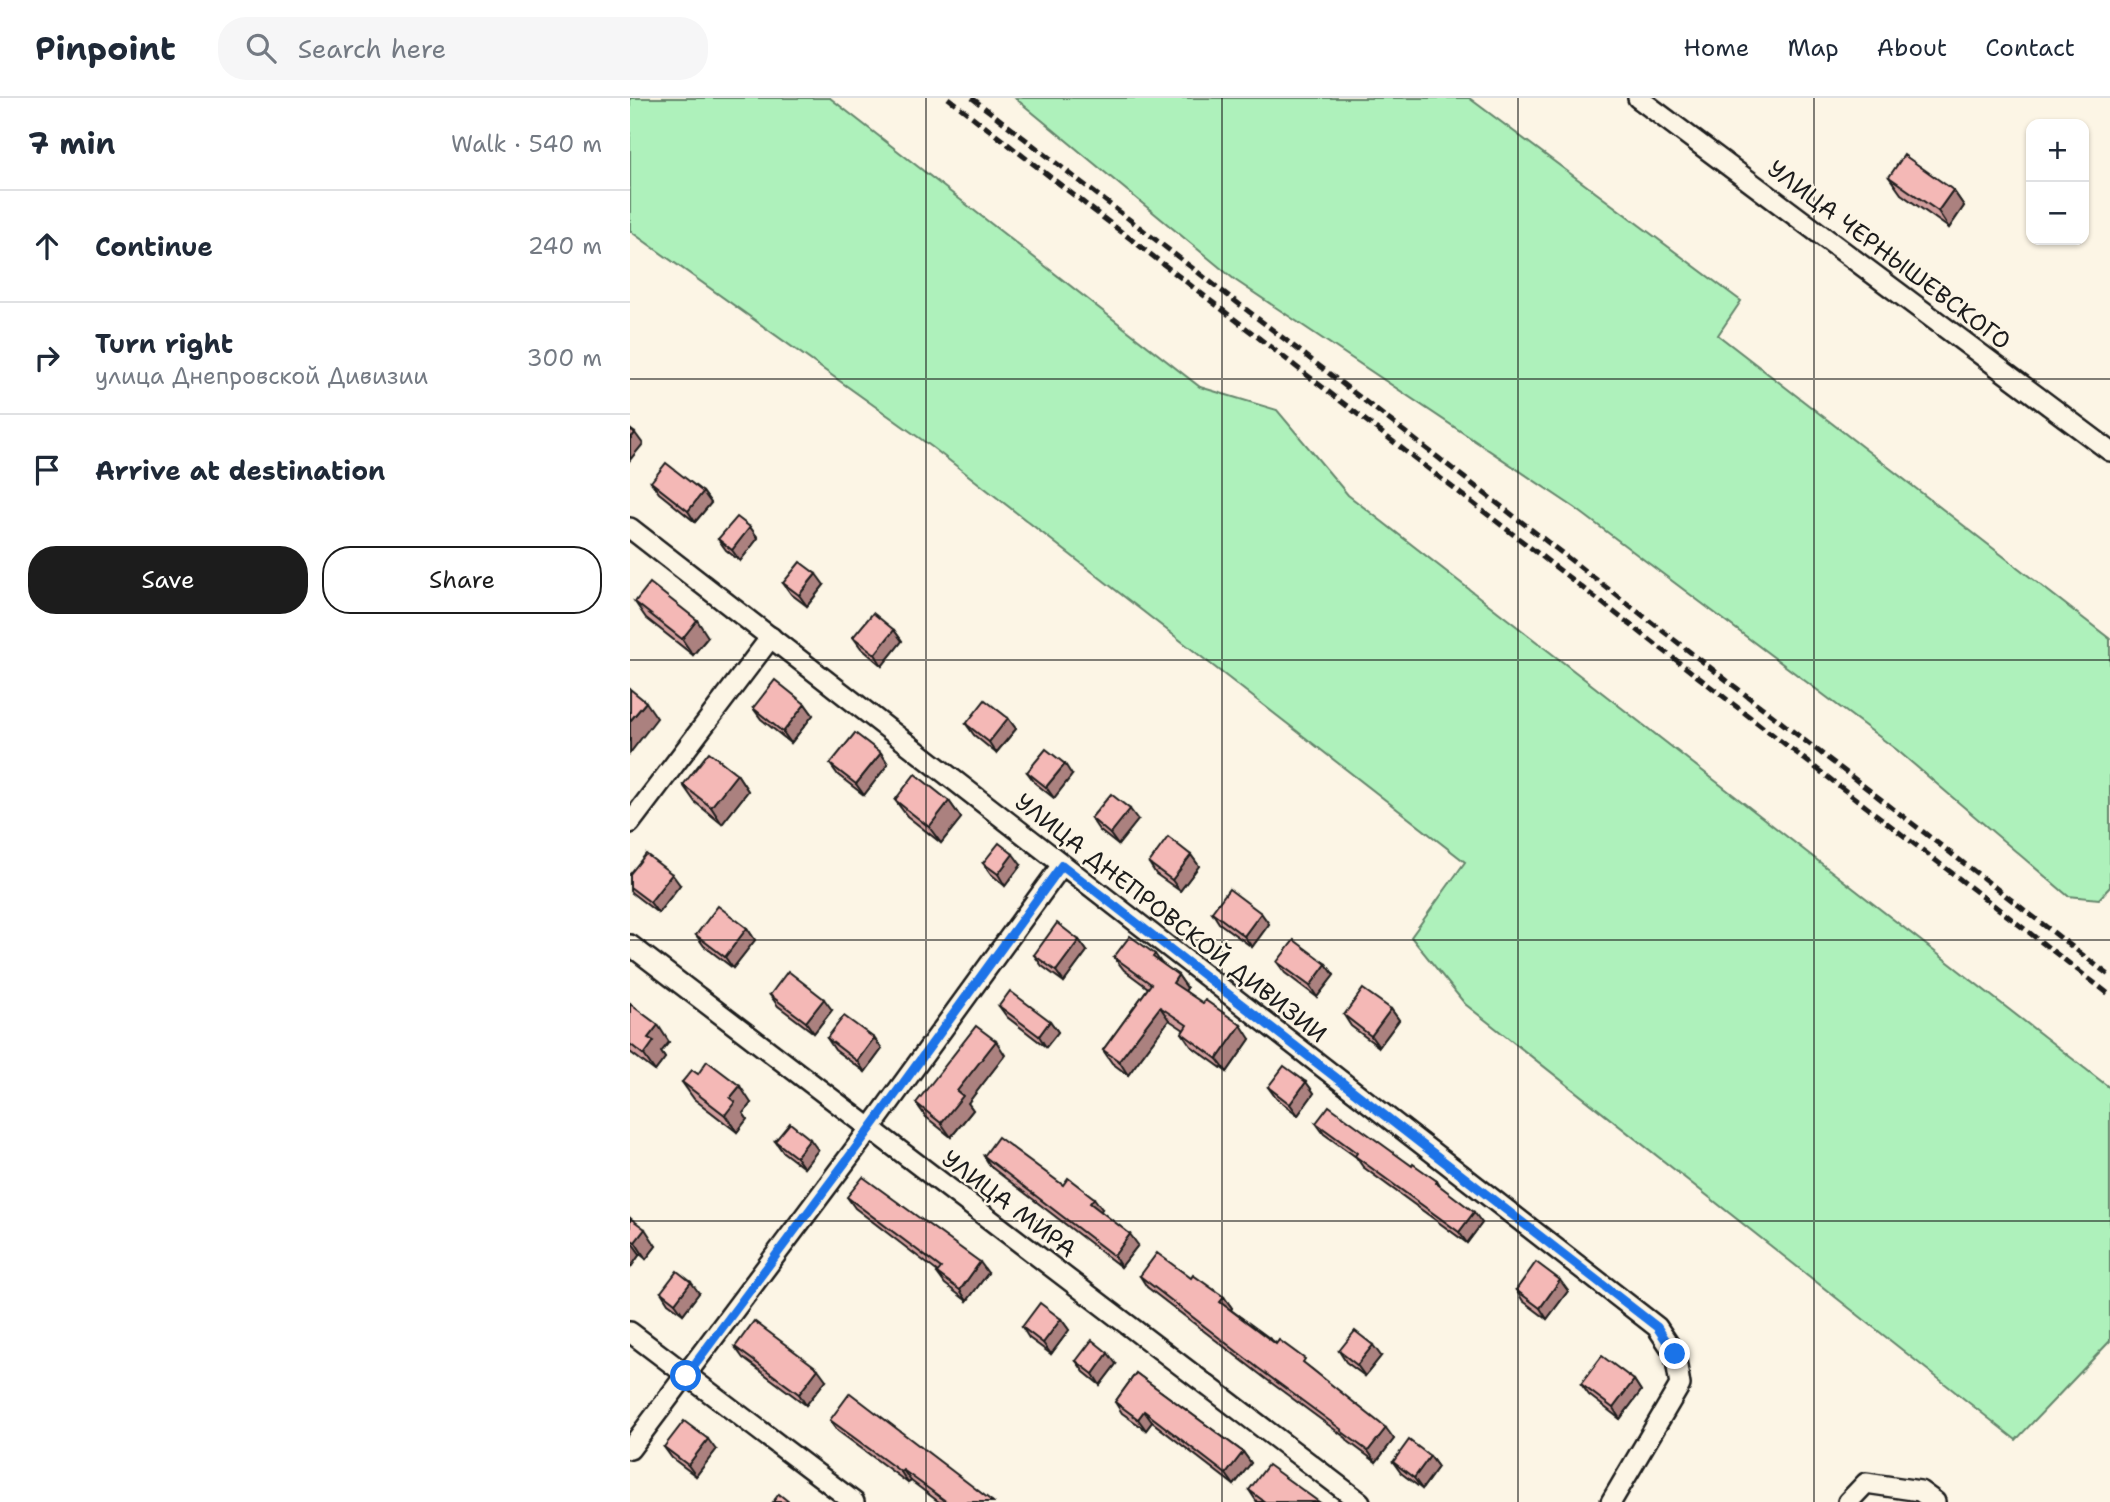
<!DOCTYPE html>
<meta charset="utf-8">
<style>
:root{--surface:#fff;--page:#f6f6f7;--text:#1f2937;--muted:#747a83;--line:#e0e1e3;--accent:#1c1c1c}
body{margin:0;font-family:"Shantell Sans",sans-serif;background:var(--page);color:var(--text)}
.controls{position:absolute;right:21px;top:21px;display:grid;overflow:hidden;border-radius:14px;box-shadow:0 2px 5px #0004}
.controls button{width:63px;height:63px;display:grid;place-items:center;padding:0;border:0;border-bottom:2px solid var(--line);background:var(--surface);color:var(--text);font:35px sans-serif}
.stop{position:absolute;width:21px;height:21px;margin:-16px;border:5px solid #1a73e8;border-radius:50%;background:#fff}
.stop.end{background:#1a73e8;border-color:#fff;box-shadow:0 2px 7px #0008}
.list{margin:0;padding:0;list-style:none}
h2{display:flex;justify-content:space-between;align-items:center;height:91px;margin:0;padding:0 28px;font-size:30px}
h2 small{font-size:23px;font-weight:400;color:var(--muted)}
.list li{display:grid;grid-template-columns:46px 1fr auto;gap:21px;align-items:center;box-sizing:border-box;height:112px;padding:0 28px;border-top:2px solid var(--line)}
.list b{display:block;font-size:26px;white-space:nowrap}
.list p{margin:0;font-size:23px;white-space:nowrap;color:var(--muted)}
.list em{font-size:23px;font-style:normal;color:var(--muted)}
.actions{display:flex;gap:14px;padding:21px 28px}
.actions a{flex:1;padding:16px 0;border:2px solid var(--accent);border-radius:28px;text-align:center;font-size:24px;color:var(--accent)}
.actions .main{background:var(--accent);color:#fff}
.icon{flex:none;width:38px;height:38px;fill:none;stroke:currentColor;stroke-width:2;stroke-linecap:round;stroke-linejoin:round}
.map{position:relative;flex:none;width:1480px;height:1404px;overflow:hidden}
header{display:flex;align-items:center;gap:42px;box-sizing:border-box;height:98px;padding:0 35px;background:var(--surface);border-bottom:2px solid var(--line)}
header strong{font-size:33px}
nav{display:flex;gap:38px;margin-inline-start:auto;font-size:24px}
.search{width:490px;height:63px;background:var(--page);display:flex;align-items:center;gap:18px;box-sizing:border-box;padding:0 24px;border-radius:28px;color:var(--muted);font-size:26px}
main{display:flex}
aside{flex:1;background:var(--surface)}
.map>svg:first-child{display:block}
.green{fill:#aef1bb;stroke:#65866c;stroke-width:2}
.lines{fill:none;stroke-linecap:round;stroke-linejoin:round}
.minor-casing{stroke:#1c1c1c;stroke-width:24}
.minor{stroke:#fcf5e5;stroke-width:19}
.rail{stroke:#1c1c1c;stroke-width:5;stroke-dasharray:10 5;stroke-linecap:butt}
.wall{fill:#d29e9d;stroke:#1c1c1c;stroke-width:2}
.shaded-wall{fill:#ab817f;stroke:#1c1c1c;stroke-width:2}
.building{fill:#f4b8b6;stroke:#1c1c1c;stroke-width:2}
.route{stroke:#1a73e8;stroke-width:9}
.grid{fill:none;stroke:#1c1c1c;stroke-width:2;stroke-opacity:0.55}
.labels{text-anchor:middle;stroke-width:5;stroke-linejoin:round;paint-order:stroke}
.street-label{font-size:24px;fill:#1c1c1c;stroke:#fcf5e5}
</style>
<header>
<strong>Pinpoint</strong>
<div class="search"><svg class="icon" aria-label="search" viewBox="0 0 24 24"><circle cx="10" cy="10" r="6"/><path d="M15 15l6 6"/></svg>Search here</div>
<nav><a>Home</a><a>Map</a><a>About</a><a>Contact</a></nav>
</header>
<main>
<aside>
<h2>7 min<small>Walk · 540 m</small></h2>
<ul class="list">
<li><svg class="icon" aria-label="ahead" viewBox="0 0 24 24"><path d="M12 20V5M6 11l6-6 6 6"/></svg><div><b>Continue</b></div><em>240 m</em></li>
<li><svg class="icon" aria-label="right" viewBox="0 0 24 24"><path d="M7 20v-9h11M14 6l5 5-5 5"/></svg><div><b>Turn right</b><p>улица Днепровской Дивизии</p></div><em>300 m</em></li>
<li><svg class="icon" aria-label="arrive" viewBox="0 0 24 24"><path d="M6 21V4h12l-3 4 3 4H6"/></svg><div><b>Arrive at destination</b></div></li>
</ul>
<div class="actions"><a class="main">Save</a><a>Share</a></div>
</aside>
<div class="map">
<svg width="1480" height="1404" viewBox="0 0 1480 1404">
<rect width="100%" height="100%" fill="#fcf5e5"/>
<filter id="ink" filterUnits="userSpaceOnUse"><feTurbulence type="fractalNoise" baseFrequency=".0143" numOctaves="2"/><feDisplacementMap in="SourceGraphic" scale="14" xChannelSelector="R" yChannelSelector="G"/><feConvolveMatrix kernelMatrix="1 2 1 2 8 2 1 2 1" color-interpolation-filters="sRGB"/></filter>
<g filter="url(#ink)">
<g class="green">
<path d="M0,0H200L570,289L647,312L718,397L1480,990V1243L1386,1342L835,906L781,839L835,764L302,349L0,133Z"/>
<path d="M385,0H839L1111,203L1088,237L1480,541V789L1469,801L1438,798L1267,652L945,410L605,182Z"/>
</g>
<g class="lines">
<defs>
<g id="minor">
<path d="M1008,0L1480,353"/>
<path d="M0,430L1027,1229L1045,1256L1050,1287L981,1404"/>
<path d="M0,725L141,539"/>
<path d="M0,847L730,1404"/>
<path d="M0,1234L224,1404"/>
<path d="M0,1351L240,1031L432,767"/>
<path d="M1218,1404L1236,1385L1290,1393L1305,1404"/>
</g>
</defs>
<use href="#minor" class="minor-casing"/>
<use href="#minor" class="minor"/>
<g class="rail">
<path d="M318,0L1480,897"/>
<path d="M342,0L1480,878"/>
</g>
</g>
<g class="wall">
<path d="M1259,79L1323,92L1334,108L1319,130L1271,96Z"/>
<path d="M21,384L73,394L81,405L65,424L29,395Z"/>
<path d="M120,429L128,440L110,463L96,452L88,441Z"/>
<path d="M153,485L194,487L177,508L161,496Z"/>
<path d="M5,504L78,539L63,557L16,520Z"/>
<path d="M264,532L272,543L252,568L231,550L223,539Z"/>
<path d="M175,606L183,617L161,645L131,621L123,610Z"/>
<path d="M378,620L386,631L366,655L344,637L336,626Z"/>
<path d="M251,655L258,666L234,697L208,677L200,666Z"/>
<path d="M397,674L442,677L424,700L405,685Z"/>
<path d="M107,676L118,693L92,726L65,704L53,687Z"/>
<path d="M265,702L319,703L331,720L311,745L277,718Z"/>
<path d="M461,720L508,722L488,747L469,732Z"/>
<path d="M561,757L569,768L550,793L526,776L519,765Z"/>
<path d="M353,765L391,767L375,788L361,776Z"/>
<path d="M0,776L50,787L28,815L2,795L0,793Z"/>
<path d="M582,814L631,815L639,826L622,849L589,825Z"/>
<path d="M117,830L125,842L103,870L74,848L66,837Z"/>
<path d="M449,842L457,853L434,884L412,868L404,857Z"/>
<path d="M525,856L532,866L548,877L557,890L555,893L620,941L597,974L561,948L552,935L554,932L539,922L498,977L482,965L473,952L518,890L494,872L484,859Z"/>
<path d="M647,864L696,866L704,877L687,899L655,875Z"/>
<path d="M140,897L202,912L184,935L148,908Z"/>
<path d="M0,906L39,944L31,954L35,960L25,973L0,954Z"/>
<path d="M369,908L420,923L428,934L416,949L377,919Z"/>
<path d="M761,911L769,922L749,949L721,928L714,917Z"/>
<path d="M197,940H244L252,951L235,974L205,952Z"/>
<path d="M375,957L338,1005L343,1012L321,1039L296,1019L286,1005Z"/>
<path d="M68,976L121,1005L113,1015L117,1021L107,1034L64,1001L52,984Z"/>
<path d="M676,984L684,995L668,1017L646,1000L638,989Z"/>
<path d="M686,1025L782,1068L807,1083L810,1088L852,1125L837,1145L733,1069L726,1059L694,1036Z"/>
<path d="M145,1043L188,1052L174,1070L153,1054Z"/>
<path d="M354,1058L433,1087L472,1111L470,1113L508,1147L491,1169L361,1069Z"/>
<path d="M217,1099L358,1175L337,1203L315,1186L307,1175L308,1174L225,1110Z"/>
<path d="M0,1120L26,1148L16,1161L10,1156L1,1169Z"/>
<path d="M510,1178L561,1180L594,1199L602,1210L601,1212L683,1272L764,1341L746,1364L719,1344L716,1340L636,1281L517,1189Z"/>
<path d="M886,1192L938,1193L917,1221L893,1203Z"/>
<path d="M31,1194L69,1195L53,1216L38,1205Z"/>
<path d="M431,1221L439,1232L421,1256L399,1240L392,1229Z"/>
<path d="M105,1249L196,1282L176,1307L113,1260Z"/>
<path d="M709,1253L751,1258L735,1278L716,1264Z"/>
<path d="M446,1263L486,1266L470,1287L454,1274Z"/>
<path d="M506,1275L613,1354L621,1365L604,1387L522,1324L516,1332L492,1315L485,1304Z"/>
<path d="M1004,1282L1011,1293L990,1321L959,1297L951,1286Z"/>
<path d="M200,1322L363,1404H309L281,1383L278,1385L208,1333Z"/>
<path d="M34,1349L86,1352L66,1378L42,1360Z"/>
<path d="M800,1358L808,1369L792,1391L771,1375L763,1364Z"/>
<path d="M619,1392L689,1404H627Z"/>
</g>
<g class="shaded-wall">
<path d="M1323,92L1334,108L1319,130L1308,113Z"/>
<path d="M5,335L13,346L0,362V341Z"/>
<path d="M73,394L81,405L65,424L58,413Z"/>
<path d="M120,429L128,440L110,463L102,452Z"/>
<path d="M186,476L194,487L177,508L169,497Z"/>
<path d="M67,522L78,539L63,557L52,541Z"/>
<path d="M264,532L272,543L252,568L245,556Z"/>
<path d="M16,604L27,620L0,655V623Z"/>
<path d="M175,606L183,617L161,645L153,634Z"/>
<path d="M378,620L386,631L366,655L359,644Z"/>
<path d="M251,655L258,666L234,697L226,686Z"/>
<path d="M435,666L442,677L424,700L416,689Z"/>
<path d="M107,676L118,693L92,726L81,709Z"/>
<path d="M319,703L331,720L311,745L299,729Z"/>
<path d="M500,711L508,722L488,747L480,736Z"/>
<path d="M383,756L391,767L375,788L368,776Z"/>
<path d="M561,757L569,768L550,793L542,782Z"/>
<path d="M42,776L50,787L28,815L20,804Z"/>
<path d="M631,815L639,826L622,849L614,838Z"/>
<path d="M117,830L125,842L103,870L95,859Z"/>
<path d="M449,842L457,853L434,884L426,873Z"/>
<path d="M696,866L704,877L687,899L680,888Z"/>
<path d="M548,877L557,890L552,898L543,885Z"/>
<path d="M194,901L202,912L184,935L176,924Z"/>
<path d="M530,909L539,922L498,977L489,963Z"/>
<path d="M761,911L769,922L749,949L741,938Z"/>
<path d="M420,923L428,934L416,949L409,938Z"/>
<path d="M28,927L39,944L31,954L35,960L25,973L14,957L18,940Z"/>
<path d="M611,927L620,941L597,974L587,961Z"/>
<path d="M244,940L252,951L235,974L227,963Z"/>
<path d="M366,943L375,957L338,1005L343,1012L321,1039L311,1025L327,993Z"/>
<path d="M676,984L684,995L668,1017L660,1006Z"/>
<path d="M110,988L121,1005L113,1015L117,1021L107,1034L95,1017L100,1000Z"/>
<path d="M180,1041L188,1052L174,1070L166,1059Z"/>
<path d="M464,1100L472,1111L468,1117L460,1105Z"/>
<path d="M844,1114L852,1125L837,1145L829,1134Z"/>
<path d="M15,1131L26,1148L16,1161L5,1144Z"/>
<path d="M500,1136L508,1147L491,1169L484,1158Z"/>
<path d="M0,1142L10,1156L1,1169L0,1168Z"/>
<path d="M350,1164L358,1175L337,1203L330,1192Z"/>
<path d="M930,1182L938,1193L917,1221L910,1210Z"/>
<path d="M61,1184L69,1195L53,1216L45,1205Z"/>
<path d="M594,1199L602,1210L598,1215L590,1204Z"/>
<path d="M431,1221L439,1232L421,1256L413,1245Z"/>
<path d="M743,1247L751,1258L735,1278L727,1267Z"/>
<path d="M478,1255L486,1266L470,1287L463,1276Z"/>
<path d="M188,1271L196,1282L176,1307L169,1296Z"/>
<path d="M1004,1282L1011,1293L990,1321L983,1310Z"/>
<path d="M514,1313L522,1324L516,1332L508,1321Z"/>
<path d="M756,1330L764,1341L746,1364L738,1353Z"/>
<path d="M78,1341L86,1352L66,1378L58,1367Z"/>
<path d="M613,1354L621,1365L604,1387L596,1376Z"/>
<path d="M800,1358L808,1369L792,1391L784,1380Z"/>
<path d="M273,1372L281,1383L278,1385L271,1374Z"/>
</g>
<g class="building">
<path d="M1274,57L1323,92L1308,113L1259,79Z"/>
<path d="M0,331L5,335L0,341Z"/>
<path d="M36,365L73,394L58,413L21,384Z"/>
<path d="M107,419L120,429L102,452L88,441Z"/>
<path d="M170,464L186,476L169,497L153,485Z"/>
<path d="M20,485L67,522L52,541L5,504Z"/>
<path d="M243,515L264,532L245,556L223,539Z"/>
<path d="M145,582L175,606L153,634L123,610Z"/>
<path d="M0,591L16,604L0,623Z"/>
<path d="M355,602L378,620L359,644L336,626Z"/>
<path d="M225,635L251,655L226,686L200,666Z"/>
<path d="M416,651L435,666L416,689L397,674Z"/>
<path d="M79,654L107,676L81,709L53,687Z"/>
<path d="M285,676L319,703L299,729L265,702Z"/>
<path d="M481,696L500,711L480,736L461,720Z"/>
<path d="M538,739L561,757L542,782L519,765Z"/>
<path d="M369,745L383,756L368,776L353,765Z"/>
<path d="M16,756L42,776L20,804L0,789V776Z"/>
<path d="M599,791L631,815L614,838L582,814Z"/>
<path d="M88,808L117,830L95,859L66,837Z"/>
<path d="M427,825L449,842L426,873L404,857Z"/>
<path d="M500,838L525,856L523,859L548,877L543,885L573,905L575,902L611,927L587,961L552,935L557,927L530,909L489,963L473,952L521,886L484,859Z"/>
<path d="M664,842L696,866L680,888L647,864Z"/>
<path d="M158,873L194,901L176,924L140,897Z"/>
<path d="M733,891L761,911L741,938L714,917Z"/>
<path d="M380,893L420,923L409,938L369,908Z"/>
<path d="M0,906L28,927L18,940L24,943L14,957L0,946Z"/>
<path d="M214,918L244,940L227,963L197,940Z"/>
<path d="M346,928L366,943L327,993L333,998L311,1025L286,1005Z"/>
<path d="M77,963L110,988L100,1000L105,1004L95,1017L52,984L62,972L68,976Z"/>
<path d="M654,968L676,984L660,1006L638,989Z"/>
<path d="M699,1008L782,1068L783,1066L807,1083L806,1085L844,1114L829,1134L725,1058L727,1055L686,1025Z"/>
<path d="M160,1025L180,1041L166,1059L145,1043Z"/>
<path d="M368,1039L433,1087L438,1080L464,1100L460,1105L500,1136L484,1158L354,1058Z"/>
<path d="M233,1079L350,1164L330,1192L307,1175L311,1170L217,1099Z"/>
<path d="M0,1120L15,1131L5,1144L0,1141Z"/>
<path d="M527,1155L561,1180L563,1177L594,1199L590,1204L646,1246L649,1242L675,1261L673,1264L756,1330L738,1353L711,1333L712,1332L628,1270L510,1178Z"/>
<path d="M906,1164L930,1182L910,1210L886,1192Z"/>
<path d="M47,1173L61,1184L45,1205L31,1194Z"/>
<path d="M410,1205L431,1221L413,1245L392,1229Z"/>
<path d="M124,1223L188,1271L169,1296L105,1249Z"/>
<path d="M725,1233L743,1247L727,1267L709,1253Z"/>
<path d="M462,1242L478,1255L463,1276L446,1263Z"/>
<path d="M972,1258L1004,1282L983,1310L951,1286Z"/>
<path d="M506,1275L613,1354L596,1376L514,1313L508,1321L485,1304Z"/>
<path d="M220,1295L363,1404H317L273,1372L271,1374L200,1322Z"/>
<path d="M54,1323L78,1341L58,1367L34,1349Z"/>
<path d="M779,1342L800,1358L784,1380L763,1364Z"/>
<path d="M638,1367L689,1404H635L619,1392Z"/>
<path d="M149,1396L159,1404H143Z"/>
</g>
</g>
<g class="lines" filter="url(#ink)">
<path class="route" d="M56,1278L240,1031L432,767L1027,1229L1045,1256"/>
</g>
<path class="grid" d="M296,0V1404M592,0V1404M888,0V1404M1184,0V1404M0,281H1480M0,562H1480M0,842H1480M0,1123H1480"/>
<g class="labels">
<g class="street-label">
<text transform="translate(1259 157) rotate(37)" y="8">УЛИЦА ЧЕРНЫШЕВСКОГО</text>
<text transform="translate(541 820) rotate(38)" y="8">УЛИЦА ДНЕПРОВСКОЙ ДИВИЗИИ</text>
<text transform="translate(379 1106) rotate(37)" y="8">УЛИЦА МИРА</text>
</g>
</g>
</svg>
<div class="controls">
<button>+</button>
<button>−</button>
</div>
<div class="stop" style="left:56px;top:1278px"></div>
<div class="stop end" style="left:1045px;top:1256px"></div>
</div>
</main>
